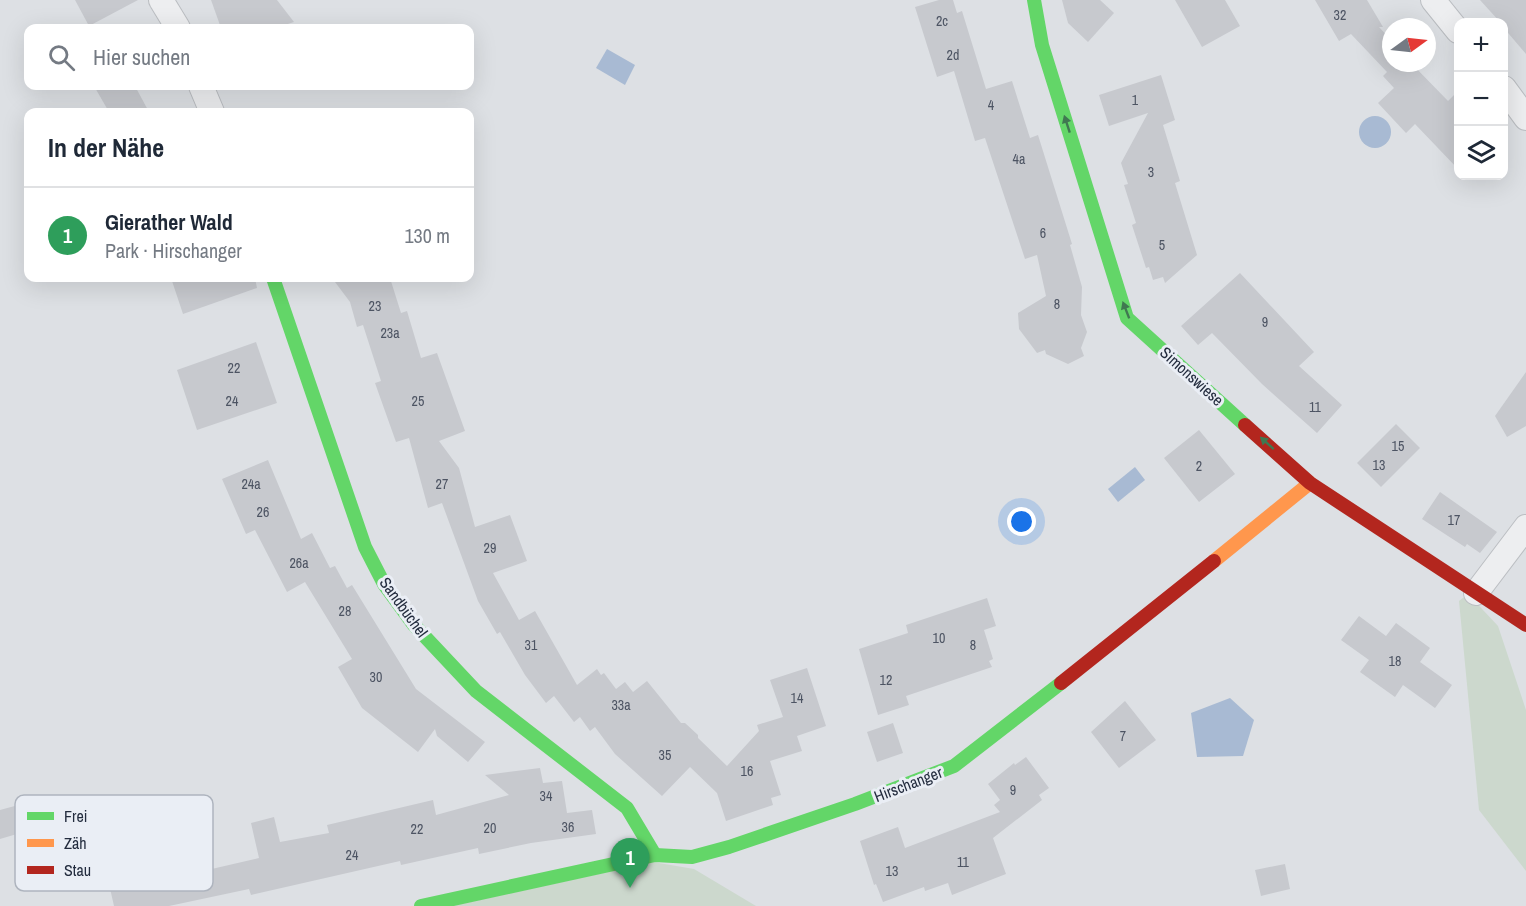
<!DOCTYPE html>
<html lang="de">
<meta charset="utf-8">
<style>
:root{--surface:#fff;--page:#f6f6f7;--text:#1f2937;--muted:#747a83;--line:#e0e1e3;--accent:#646b78}
body{margin:0;font-family:"Archivo Narrow",sans-serif;background:var(--page);color:var(--text)}
.controls{position:absolute;right:18px;top:18px;display:grid;overflow:hidden;border-radius:12px;box-shadow:0 6px 24px #0002}
.controls button{width:54px;height:54px;display:grid;place-items:center;padding:0;border:0;border-bottom:2px solid var(--line);background:var(--surface);color:var(--text);font:30px sans-serif}
.compass{position:absolute;left:1382px;top:18px;width:54px;height:54px;border-radius:50%;background:var(--surface);box-shadow:0 6px 24px #0002;rotate:75deg}
.you{position:absolute;left:1022px;top:522px;width:21px;height:21px;margin:-15px;border:4px solid #fff;border-radius:50%;background:#1a73e8;box-shadow:0 0 0 9px #1a73e833}
.badge{display:grid;place-items:center;width:39px;height:39px;border-radius:50%;background:var(--accent);color:#fff;font-size:20px;font-weight:700}
.pin{position:absolute;translate:-50% -50px;filter:drop-shadow(0 2px 3px #0008)}
.pin::after{content:'';position:absolute;top:32px;width:21px;height:18px;background:inherit;clip-path:polygon(0 0,100% 0,50% 100%)}
.list{margin:0;padding:0;list-style:none}
h2{display:flex;justify-content:space-between;align-items:center;height:78px;margin:0;padding:0 24px;font-size:26px}
h2 small{font-size:20px;font-weight:400;color:var(--muted)}
.list li{display:grid;grid-template-columns:39px 1fr auto;gap:18px;align-items:center;box-sizing:border-box;height:96px;padding:0 24px;border-top:2px solid var(--line)}
.list b{display:block;font-size:22px;white-space:nowrap}
.list p{margin:0;font-size:20px;white-space:nowrap;color:var(--muted)}
.list em{font-size:20px;font-style:normal;color:var(--muted)}
.icon{flex:none;width:33px;height:33px;fill:none;stroke:currentColor;stroke-width:2;stroke-linecap:round;stroke-linejoin:round}
.map{position:relative;flex:none;width:1526px;height:906px;overflow:hidden}
.search{position:absolute;background:var(--surface);box-shadow:0 6px 24px #0002;left:24px;top:24px;width:450px;height:66px;display:flex;align-items:center;gap:15px;box-sizing:border-box;padding:0 21px;border-radius:12px;color:var(--muted);font-size:22px}
.panel{position:absolute;background:var(--surface);box-shadow:0 6px 24px #0002;left:24px;top:108px;width:450px;height:174px;border-radius:12px}
.map>svg:first-child{display:block}
.green{fill:#ccd8cd}
.water{fill:#a8bad3}
.building{fill:#c7c9ce}
.lines{fill:none;stroke-linecap:round;stroke-linejoin:round}
.street-casing{stroke:#bbbec2;stroke-width:26}
.street{stroke:#edeef0;stroke-width:24}
.fast{stroke:#63d668;stroke-width:14}
.slow{stroke:#ff974d;stroke-width:14}
.jam{stroke:#b3261e;stroke-width:14}
.oneway{fill:#407851}
.labels{text-anchor:middle;stroke-width:6;stroke-linejoin:round;paint-order:stroke}
.number-label{font-size:14px;fill:#4d5463}
.street-label{font-size:16px;fill:#232c3e;stroke:#eaeef5}
.key{fill:#eaeef5;stroke:#aeb4be;stroke-width:1.5}
.key-label{font-size:16px;fill:#232c3e}
</style>
<div class="map">
<svg width="1526" height="906" viewBox="0 0 1526 906">
<rect width="100%" height="100%" fill="#dde0e4"/>
<g class="green">
<path d="M1468,594L1498,626L1526,710V871L1479,810L1459,601Z"/>
<path d="M653,862L694,869L756,906H452Z"/>
</g>
<g class="water">
<path d="M607,49L635,65L625,85L596,68Z"/>
<circle cx="1375" cy="132" r="16"/>
<path d="M1135,467L1145,480L1118,502L1108,489Z"/>
<path d="M1230,698L1254,720L1243,756L1197,757L1191,713Z"/>
</g>
<g class="building">
<path d="M75,0H138L89,26Z"/>
<path d="M211,0H277L294,22L275,28H221Z"/>
<path d="M939,0H953L957,13L962,11L986,89L1012,81L1030,138L1038,135L1072,244L1070,245L1082,287L1081,315L1087,332L1081,348L1084,356L1068,364L1046,354L1045,350L1037,353L1019,329L1018,313L1046,296L1037,255L1025,259L985,138L975,141L954,71L937,77L915,7Z"/>
<path d="M1062,0H1100L1114,13L1088,42L1068,23Z"/>
<path d="M1175,0H1225L1240,26L1202,47Z"/>
<path d="M1315,0H1367L1383,27H1379L1391,40V63H1411L1448,101L1458,91V169L1415,124L1406,133L1378,103L1394,88L1383,76L1387,72L1351,34L1339,41Z"/>
<path d="M1480,0H1526V54L1503,27V22H1500Z"/>
<path d="M1161,75L1175,120L1163,125L1180,181L1175,183L1197,255L1165,283L1163,277L1153,280L1149,267L1146,268L1132,225L1136,223L1124,185L1128,184L1121,163L1148,113L1109,126L1099,95Z"/>
<path d="M94,86H135L149,112H109Z"/>
<path d="M1240,273L1314,352L1299,366L1342,405L1317,433L1262,384L1212,333L1198,345L1181,326Z"/>
<path d="M171,278H255L257,288L183,314Z"/>
<path d="M332,278H390L401,313L407,311L421,358L437,353L465,431L439,441L459,468L475,527L510,515L527,561L493,573L519,620L535,611L577,685L597,669L601,675L604,673L616,689L625,682L633,692L647,681L681,723H685L698,735V738L727,766L759,731L757,725L783,717L770,680L807,668L826,726L797,736L802,751L770,761L781,795L771,798L773,805L726,821L717,793L690,767L662,796L615,754L595,727L590,731L580,717L574,722L554,696L546,703L525,675L500,632L497,634L478,601L442,503L428,508L409,438L396,442L375,383L381,381L363,325L357,327L350,302Z"/>
<path d="M256,342L277,403L197,430L177,370Z"/>
<path d="M1526,372V426L1507,437L1495,416Z"/>
<path d="M1396,424L1420,448L1381,487L1357,463Z"/>
<path d="M1199,430L1235,474L1199,502L1164,458Z"/>
<path d="M268,460L301,539L312,533L330,568L335,566L347,588L352,585L416,689L485,742L468,762L437,736L435,729L418,752L362,708L338,667L352,659L305,582L287,592L255,530L246,534L222,479Z"/>
<path d="M1440,492L1497,532L1480,553L1467,544L1465,547L1448,536L1422,519Z"/>
<path d="M987,598L996,626L984,630L993,659L989,661L992,667L906,696L909,705L878,715L859,649L908,633L906,625Z"/>
<path d="M1359,616L1386,636L1396,623L1430,648L1420,662L1452,685L1435,708L1403,685L1395,697L1360,672L1369,660L1341,640Z"/>
<path d="M1125,701L1156,740L1119,768L1091,732Z"/>
<path d="M893,723L903,753L877,762L867,732Z"/>
<path d="M1026,757L1049,788L1039,795L1042,800L993,838L1006,874L952,895L948,883L925,891L924,887L883,902L876,884L874,885L860,841L898,827L905,848L1000,812L994,805L1000,800L988,784L1014,763L1015,765Z"/>
<path d="M540,768L543,783L562,781L567,813L592,810L596,834L531,843L479,854L478,848L401,865L400,861L251,895L249,889L169,906H114L104,862L137,856L136,853L162,846L158,830L192,823L203,871L259,858L251,823L274,817L280,842L329,833L327,825L433,800L436,815L509,795L485,775Z"/>
<path d="M55,795L64,813L67,812L73,835L31,845L27,831L0,839V810Z"/>
<path d="M1285,864L1290,889L1261,896L1255,870Z"/>
</g>
<g class="lines">
<defs>
<g id="street">
<path d="M161,0L178,28"/>
<path d="M1433,0L1458,31"/>
<path d="M201,86L212,112"/>
<path d="M1504,88L1526,118"/>
<path d="M1476,593L1526,527"/>
</g>
</defs>
<use href="#street" class="street-casing"/>
<use href="#street" class="street"/>
<g class="fast">
<path d="M1034,0L1042,45L1127,318L1245,425"/>
<path d="M273,278L365,547L384,584L414,625L476,691L627,808L655,855"/>
<path d="M421,906L655,855L692,857L729,847L855,804L954,766L1061,683"/>
</g>
<path class="slow" d="M1214,561L1310,483"/>
<g class="jam">
<path d="M1245,425L1310,483L1526,625"/>
<path d="M1061,683L1214,561"/>
</g>
</g>
<defs><path id="oneway-solid" d="M-6-.8H1V-3.2L6.5 0L1 3.2V.8H-6Z" transform="scale(1.5)"/></defs>
<g class="oneway">
<use href="#oneway-solid" transform="translate(1067 124) rotate(-108)"/>
<use href="#oneway-solid" transform="translate(1126 310) rotate(-111)"/>
<use href="#oneway-solid" transform="translate(1267 443) rotate(-138)"/>
</g>
<g class="labels">
<g class="number-label">
<text x="1340" y="20">32</text>
<text x="942" y="26">2c</text>
<text x="953" y="60">2d</text>
<text x="1135" y="105">1</text>
<text x="991" y="110">4</text>
<text x="1019" y="164">4a</text>
<text x="1151" y="177">3</text>
<text x="1043" y="238">6</text>
<text x="1162" y="250">5</text>
<text x="1057" y="309">8</text>
<text x="375" y="311">23</text>
<text x="1265" y="327">9</text>
<text x="390" y="338">23a</text>
<text x="234" y="373">22</text>
<text x="232" y="406">24</text>
<text x="418" y="406">25</text>
<text x="1315" y="412">11</text>
<text x="1398" y="451">15</text>
<text x="1379" y="470">13</text>
<text x="1199" y="471">2</text>
<text x="251" y="489">24a</text>
<text x="442" y="489">27</text>
<text x="263" y="517">26</text>
<text x="1454" y="525">17</text>
<text x="490" y="553">29</text>
<text x="299" y="568">26a</text>
<text x="345" y="616">28</text>
<text x="939" y="643">10</text>
<text x="531" y="650">31</text>
<text x="973" y="650">8</text>
<text x="1395" y="666">18</text>
<text x="376" y="682">30</text>
<text x="886" y="685">12</text>
<text x="797" y="703">14</text>
<text x="621" y="710">33a</text>
<text x="1123" y="741">7</text>
<text x="665" y="760">35</text>
<text x="747" y="776">16</text>
<text x="1013" y="795">9</text>
<text x="546" y="801">34</text>
<text x="568" y="832">36</text>
<text x="490" y="833">20</text>
<text x="417" y="834">22</text>
<text x="352" y="860">24</text>
<text x="963" y="867">11</text>
<text x="892" y="876">13</text>
</g>
<g class="street-label">
<text transform="translate(1192 376) rotate(42)" y="6">Simonswiese</text>
<text transform="translate(404 607) rotate(54)" y="6">Sandbüchel</text>
<text transform="translate(908 784) rotate(-21)" y="6">Hirschanger</text>
</g>
</g>
<rect x="15" y="795" width="198" height="96" rx="9" class="key"/>
<rect x="27" y="812" width="27" height="8" fill="#63d668"/>
<rect x="27" y="839" width="27" height="8" fill="#ff974d"/>
<rect x="27" y="866" width="27" height="8" fill="#b3261e"/>
<g class="key-label">
<text x="64" y="822">Frei</text>
<text x="64" y="849">Zäh</text>
<text x="64" y="876">Stau</text>
</g>
</svg>
<div class="controls">
<button>+</button>
<button>−</button>
<button><svg class="icon" aria-label="layers" viewBox="0 0 24 24"><path d="M12 4l9 5-9 5-9-5zM3 14l9 5 9-5"/></svg></button>
</div>
<svg class="compass" viewBox="-18 -18 36 36"><path d="M0-13l5 13h-10z" fill="#e53935"/><path d="M0 13l5-13h-10z" fill="#747a83"/></svg>
<div class="you"></div>
<div class="pin badge" style="left:630px;top:888px;background:#2e9e5b">1</div>
<div class="search"><svg class="icon" aria-label="search" viewBox="0 0 24 24"><circle cx="10" cy="10" r="6"/><path d="M15 15l6 6"/></svg>Hier suchen</div>
<section class="panel">
<h2>In der Nähe<small></small></h2>
<ul class="list">
<li><span class="badge" style="background:#2e9e5b">1</span><div><b>Gierather Wald</b><p>Park · Hirschanger</p></div><em>130 m</em></li>
</ul>
</section>
</div>
